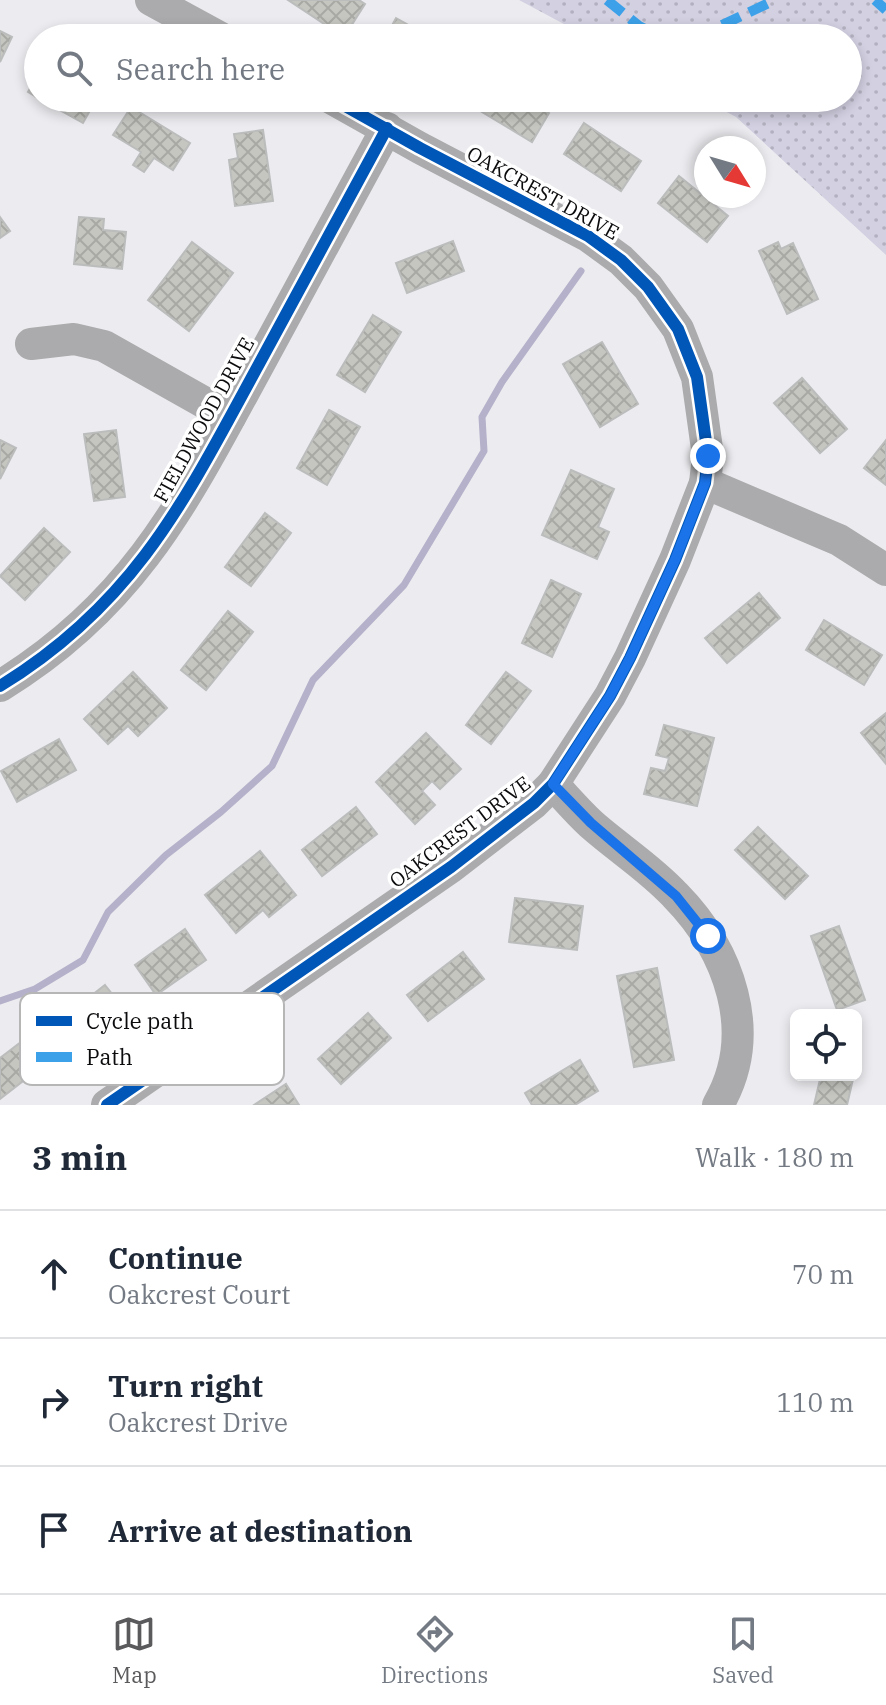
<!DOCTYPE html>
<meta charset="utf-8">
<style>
:root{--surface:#fff;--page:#f6f6f7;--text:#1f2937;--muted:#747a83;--line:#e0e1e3;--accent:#5a5a5c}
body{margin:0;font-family:"IBM Plex Serif",serif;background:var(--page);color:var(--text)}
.controls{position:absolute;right:24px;bottom:24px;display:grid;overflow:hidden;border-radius:12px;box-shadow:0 4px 12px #0003}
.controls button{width:72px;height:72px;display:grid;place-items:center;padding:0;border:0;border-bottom:2px solid var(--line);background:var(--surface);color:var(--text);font:40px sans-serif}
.compass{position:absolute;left:694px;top:136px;width:72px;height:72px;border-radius:50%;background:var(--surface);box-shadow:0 4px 12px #0003;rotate:127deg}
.stop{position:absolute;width:24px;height:24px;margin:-18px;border:6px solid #1a73e8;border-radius:50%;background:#fff}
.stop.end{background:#1a73e8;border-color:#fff;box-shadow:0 2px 8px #0008}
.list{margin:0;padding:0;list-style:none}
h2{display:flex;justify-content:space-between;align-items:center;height:104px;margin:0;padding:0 32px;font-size:34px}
h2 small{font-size:26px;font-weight:400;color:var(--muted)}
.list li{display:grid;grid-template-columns:52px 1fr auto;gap:24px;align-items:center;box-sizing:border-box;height:128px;padding:0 32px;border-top:2px solid var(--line)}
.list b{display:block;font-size:30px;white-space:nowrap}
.list p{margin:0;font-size:26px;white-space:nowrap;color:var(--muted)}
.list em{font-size:26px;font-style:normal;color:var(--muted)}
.icon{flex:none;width:44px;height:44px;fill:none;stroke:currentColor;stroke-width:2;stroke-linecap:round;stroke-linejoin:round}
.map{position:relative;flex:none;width:886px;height:1105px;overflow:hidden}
.search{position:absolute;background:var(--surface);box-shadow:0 4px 12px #0003;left:24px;right:24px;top:24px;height:88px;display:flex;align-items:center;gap:20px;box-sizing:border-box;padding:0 28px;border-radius:44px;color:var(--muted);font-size:30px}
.sheet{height:488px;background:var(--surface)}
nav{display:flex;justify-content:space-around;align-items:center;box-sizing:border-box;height:112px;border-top:2px solid var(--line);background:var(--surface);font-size:22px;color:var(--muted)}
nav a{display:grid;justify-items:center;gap:4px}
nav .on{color:var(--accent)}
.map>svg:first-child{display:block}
.grass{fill:url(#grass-dots)}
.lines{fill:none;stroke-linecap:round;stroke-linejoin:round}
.stream{stroke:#b5b1ca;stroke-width:7}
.building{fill:url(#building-cross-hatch);stroke:#bbbcbc;stroke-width:2}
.minor{stroke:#ababad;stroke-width:32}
.quiet{stroke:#3ca1e9;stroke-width:10;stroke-dasharray:20 10;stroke-linecap:butt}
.cycleway-casing{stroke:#fff;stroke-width:17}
.cycleway{stroke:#0057b8;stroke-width:12}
.route{stroke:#1a73e8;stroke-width:10}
.labels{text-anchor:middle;stroke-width:7;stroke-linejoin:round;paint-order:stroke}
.street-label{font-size:20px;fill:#0b0b0d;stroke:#fff}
.key{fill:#fff;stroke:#b6b6b6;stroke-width:2}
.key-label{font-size:22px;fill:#0b0b0d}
</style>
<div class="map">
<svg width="886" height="1105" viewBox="0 0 886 1105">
<defs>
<pattern id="grass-dots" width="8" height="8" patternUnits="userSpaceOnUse" patternTransform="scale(2)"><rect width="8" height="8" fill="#d2d0e1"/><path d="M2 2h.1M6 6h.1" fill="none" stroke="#b3b1c0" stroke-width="1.8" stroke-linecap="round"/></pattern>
<pattern id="building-cross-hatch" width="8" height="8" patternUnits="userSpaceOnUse" patternTransform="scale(2)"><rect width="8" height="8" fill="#c5c6c0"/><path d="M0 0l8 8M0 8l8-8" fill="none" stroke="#a8a9a4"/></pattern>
</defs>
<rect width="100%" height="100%" fill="#ececf0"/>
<path class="grass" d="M519,0H886V255L736,117L701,98H848V38H590Z"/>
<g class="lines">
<path class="stream" d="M0,1001L35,989L83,960L108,912L166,855L221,812L272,766L313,680L404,585L484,451L482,417L502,382L581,271"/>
</g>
<g class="building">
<path d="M288,0H359L365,4L344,37Z"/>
<path d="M396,18L432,38H385Z"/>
<path d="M0,31L12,37L0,62Z"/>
<path d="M38,75V98L28,92Z"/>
<path d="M38,98H97L83,123Z"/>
<path d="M477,98H523L549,113L532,142L472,106Z"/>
<path d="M131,107L190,143L173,170L154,158L144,172L133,165L141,152L113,135Z"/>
<path d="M584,123L641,161L621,191L564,154Z"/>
<path d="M263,130L273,201L235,206L229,160L238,158L234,134Z"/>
<path d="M679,176L728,216L707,242L658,203Z"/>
<path d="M0,217L10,231L0,238Z"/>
<path d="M79,217L104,219L103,230L126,232L122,269L74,264Z"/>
<path d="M453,241L464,271L407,293L396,263Z"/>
<path d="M192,242L233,273L189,331L148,300Z"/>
<path d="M778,242L781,249L793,243L818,299L787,314L759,251Z"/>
<path d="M373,315L401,332L365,392L337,375Z"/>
<path d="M602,342L638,404L600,427L563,364Z"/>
<path d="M802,378L847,429L820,453L774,403Z"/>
<path d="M329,410L360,427L327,485L297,468Z"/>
<path d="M116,430L125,497L94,501L84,434Z"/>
<path d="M0,440L16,448L0,479Z"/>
<path d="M886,440V485L864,468Z"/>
<path d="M571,470L614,489L598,527L609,532L597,559L542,535Z"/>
<path d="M265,513L291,533L251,586L225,567Z"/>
<path d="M44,528L70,552L25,600L0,576Z"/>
<path d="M551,580L581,594L552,657L522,643Z"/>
<path d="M759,593L780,618L727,663L705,638Z"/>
<path d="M228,611L253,632L206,690L181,670Z"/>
<path d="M824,620L882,655L864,685L806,650Z"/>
<path d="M133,672L167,708L138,736L128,726L108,744L84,719Z"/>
<path d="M506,672L531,691L491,744L466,725Z"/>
<path d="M886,713V764L861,733Z"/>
<path d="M664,725L714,738L697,806L644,794L651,768L665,771L669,758L656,755Z"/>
<path d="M426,733L461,769L440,789L432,781L422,791L435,805L415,824L376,782Z"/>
<path d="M59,739L76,770L17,802L1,771Z"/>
<path d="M356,807L377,834L322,876L302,850Z"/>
<path d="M758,827L808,876L785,899L735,850Z"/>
<path d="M260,851L296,895L269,917L263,910L236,933L205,895Z"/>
<path d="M515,898L583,906L577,950L509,942Z"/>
<path d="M839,926L865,1000L837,1010L811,936Z"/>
<path d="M185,929L206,960L156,995L135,965Z"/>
<path d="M463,952L484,979L428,1021L407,995Z"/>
<path d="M657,968L674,1060L634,1067L617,976Z"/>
<path d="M105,985L129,1015L74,1058L50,1028Z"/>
<path d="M368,1013L391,1038L341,1084L318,1059Z"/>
<path d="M25,1039L45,1064L0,1099V1058Z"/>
<path d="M580,1060L598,1091L575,1105H532L525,1093Z"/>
<path d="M821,1075H854L847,1105H814Z"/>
<path d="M286,1084L299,1105H254Z"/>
</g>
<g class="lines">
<g class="minor">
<path d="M151,0L221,38"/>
<path d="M31,344L74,339L104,346L230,417"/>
<path d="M705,483L839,540L886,570"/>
<path d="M0,686C136,603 186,498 259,364C302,285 344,207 387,128"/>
<path d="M553,784C566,798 578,812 591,824C618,848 650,868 675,895C729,950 760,1033 718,1105"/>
<path d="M107,1105L451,867L534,803L553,784L610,696L630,658L675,560L705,483L708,456L697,377L678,329L648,287L621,260L588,236L420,148L331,98"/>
</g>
<g class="quiet">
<path d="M607,0L639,26L662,38"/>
<path d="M875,0L886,10"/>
<path d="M695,38L775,0"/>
</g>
<defs>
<g id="cycleway">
<path d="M0,686C136,603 186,498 259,364C302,285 344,207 387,128"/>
<path d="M107,1105L451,867L534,803L553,784L610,696L630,658L675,560L705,483L708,456L697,377L678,329L648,287L621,260L588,236L420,148L331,98"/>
</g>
</defs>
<use href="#cycleway" class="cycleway-casing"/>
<use href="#cycleway" class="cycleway"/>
</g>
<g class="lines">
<path class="route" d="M708,456L705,483L675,560L630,658L610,696L553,784L591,823L676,896L708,936"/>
</g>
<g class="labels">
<g class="street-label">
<text transform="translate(543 193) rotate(29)" y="7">OAKCREST DRIVE</text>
<text transform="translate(204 420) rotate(-61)" y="7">FIELDWOOD DRIVE</text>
<text transform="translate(460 832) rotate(-37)" y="7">OAKCREST DRIVE</text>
</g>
</g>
<rect x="20" y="993" width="264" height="92" rx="12" class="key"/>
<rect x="36" y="1016" width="36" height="10" fill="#0057b8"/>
<rect x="36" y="1052" width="36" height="10" fill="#3ca1e9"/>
<g class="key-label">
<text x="86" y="1029">Cycle path</text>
<text x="86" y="1065">Path</text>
</g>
</svg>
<div class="controls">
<button><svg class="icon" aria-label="locate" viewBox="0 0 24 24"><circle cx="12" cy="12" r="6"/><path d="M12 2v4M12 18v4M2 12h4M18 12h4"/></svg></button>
</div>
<svg class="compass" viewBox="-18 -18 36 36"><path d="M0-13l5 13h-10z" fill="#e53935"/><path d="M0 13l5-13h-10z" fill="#747a83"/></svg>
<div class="stop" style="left:708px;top:936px"></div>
<div class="stop end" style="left:708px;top:456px"></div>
<div class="search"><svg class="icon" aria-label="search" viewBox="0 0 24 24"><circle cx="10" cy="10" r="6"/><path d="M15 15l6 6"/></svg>Search here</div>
</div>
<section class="sheet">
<h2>3 min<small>Walk · 180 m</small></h2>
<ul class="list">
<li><svg class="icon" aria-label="ahead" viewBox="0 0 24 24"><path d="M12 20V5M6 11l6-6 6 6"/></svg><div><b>Continue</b><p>Oakcrest Court</p></div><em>70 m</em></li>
<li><svg class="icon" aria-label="right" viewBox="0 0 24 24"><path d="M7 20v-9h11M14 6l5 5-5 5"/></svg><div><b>Turn right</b><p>Oakcrest Drive</p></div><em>110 m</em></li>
<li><svg class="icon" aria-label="arrive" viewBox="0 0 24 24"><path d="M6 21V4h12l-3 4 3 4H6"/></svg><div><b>Arrive at destination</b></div></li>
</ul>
</section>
<nav>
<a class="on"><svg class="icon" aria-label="map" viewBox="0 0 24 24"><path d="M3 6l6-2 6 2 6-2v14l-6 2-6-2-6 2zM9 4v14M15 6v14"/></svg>Map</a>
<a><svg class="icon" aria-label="directions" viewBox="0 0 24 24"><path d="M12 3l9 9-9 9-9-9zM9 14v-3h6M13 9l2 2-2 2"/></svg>Directions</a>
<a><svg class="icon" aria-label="saved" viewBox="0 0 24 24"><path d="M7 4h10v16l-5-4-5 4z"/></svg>Saved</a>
</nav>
